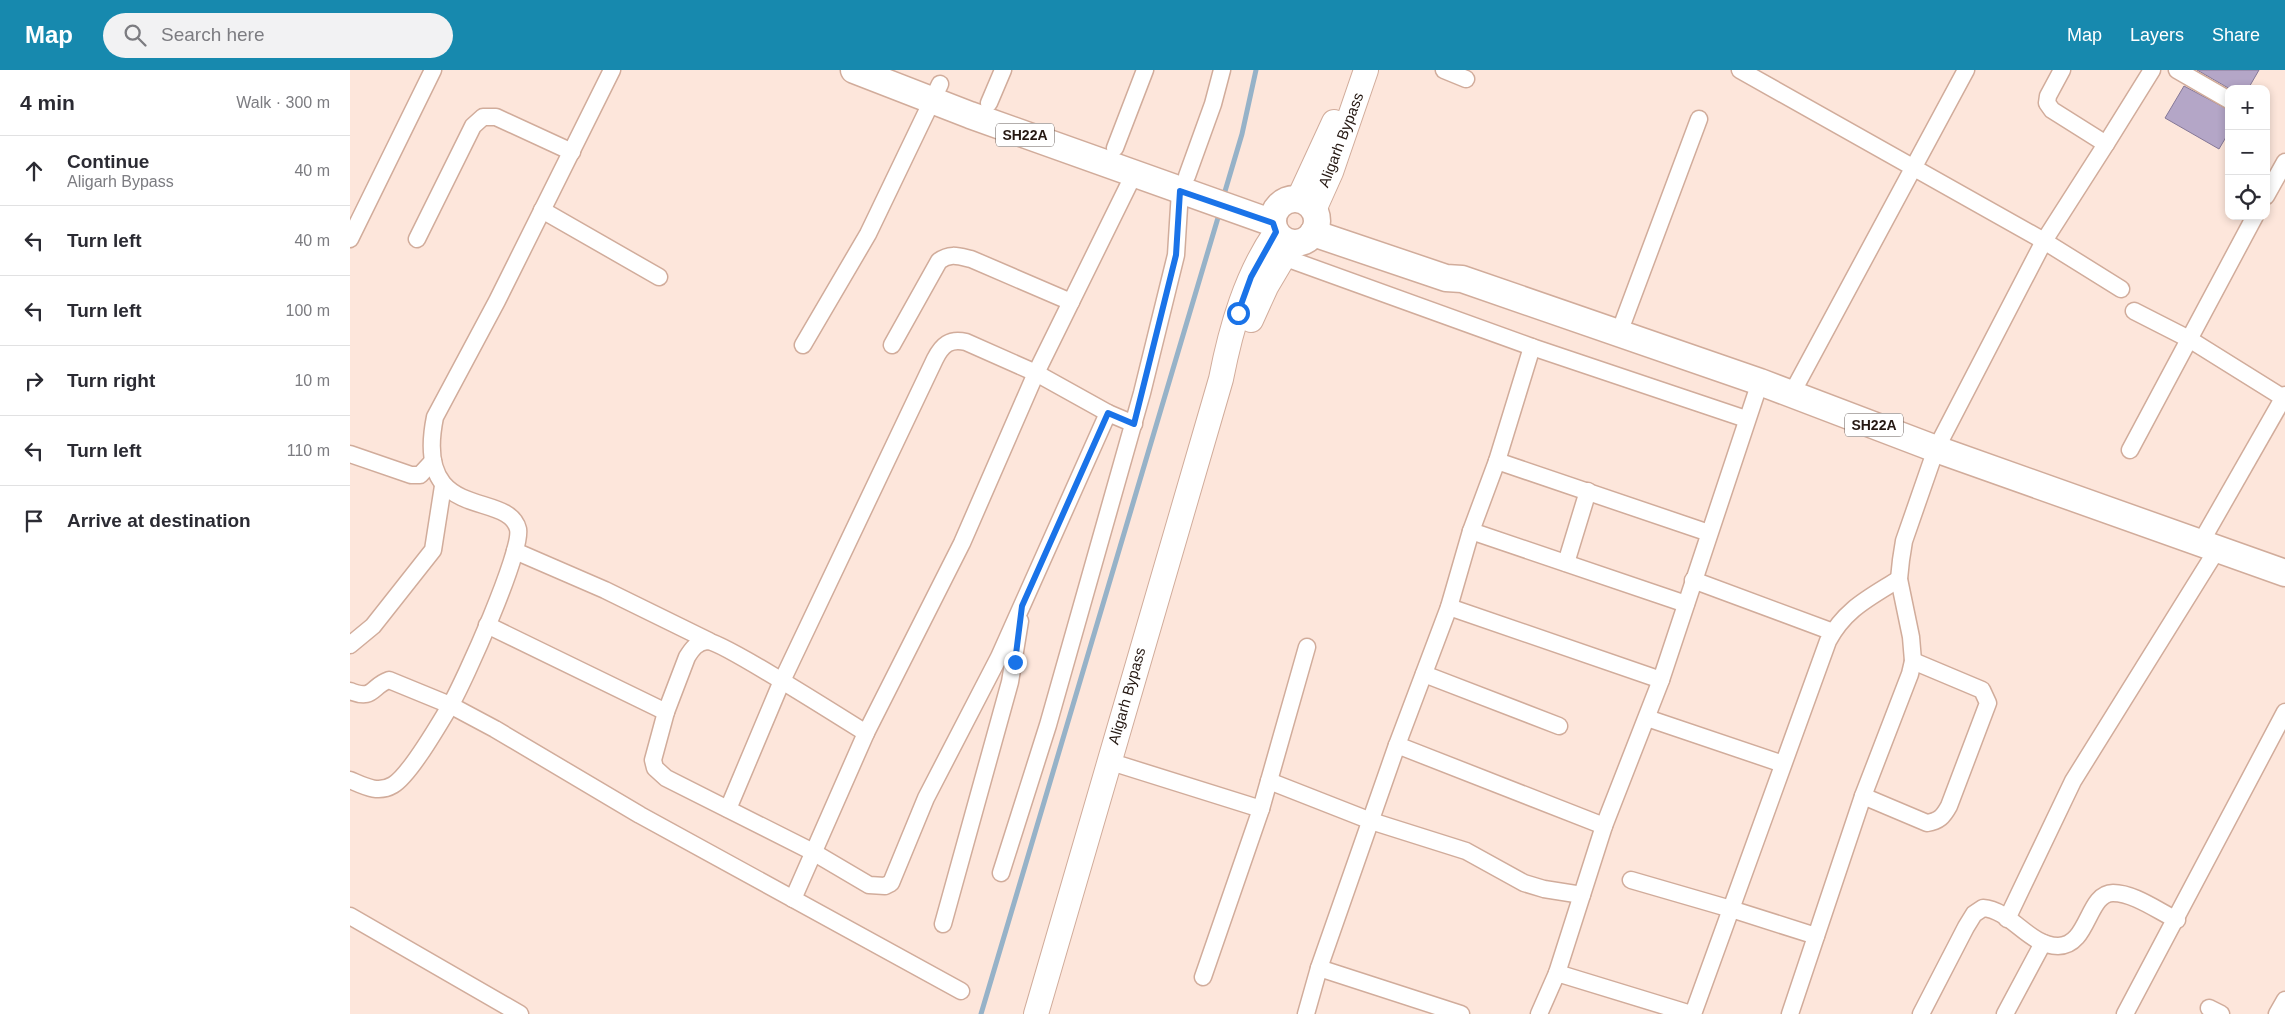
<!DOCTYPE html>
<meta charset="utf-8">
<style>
:root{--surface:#fff;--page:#f2f2f3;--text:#2b2b33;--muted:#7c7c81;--line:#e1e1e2;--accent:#1789ae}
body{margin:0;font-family:Helvetica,sans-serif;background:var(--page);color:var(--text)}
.controls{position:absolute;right:15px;top:15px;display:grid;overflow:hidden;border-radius:10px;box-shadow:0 2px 8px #0003}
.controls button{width:45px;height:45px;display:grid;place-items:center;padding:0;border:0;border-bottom:1px solid var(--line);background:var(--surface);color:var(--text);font:25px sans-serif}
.stop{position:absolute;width:15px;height:15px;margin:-11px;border:4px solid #1a73e8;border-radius:50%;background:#fff}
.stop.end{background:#1a73e8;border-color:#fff;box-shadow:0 1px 5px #0008}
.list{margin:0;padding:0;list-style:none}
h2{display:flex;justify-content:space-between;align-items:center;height:65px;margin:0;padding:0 20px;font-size:21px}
h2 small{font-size:16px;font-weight:400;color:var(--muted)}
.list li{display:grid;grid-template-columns:32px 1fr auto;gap:15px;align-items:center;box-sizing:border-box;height:70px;padding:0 20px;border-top:1px solid var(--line)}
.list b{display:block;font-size:19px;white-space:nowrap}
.list p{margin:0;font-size:16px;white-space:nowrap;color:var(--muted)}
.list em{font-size:16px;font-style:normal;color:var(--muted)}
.icon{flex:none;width:28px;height:28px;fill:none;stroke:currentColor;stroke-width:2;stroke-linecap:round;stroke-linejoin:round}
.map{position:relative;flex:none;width:1935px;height:944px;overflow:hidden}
header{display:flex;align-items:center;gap:30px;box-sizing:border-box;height:70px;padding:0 25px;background:var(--accent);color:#fff}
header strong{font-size:24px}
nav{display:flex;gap:28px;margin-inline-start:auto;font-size:18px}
.search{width:350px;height:45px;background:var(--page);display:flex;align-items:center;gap:12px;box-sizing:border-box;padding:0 18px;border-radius:28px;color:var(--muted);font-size:19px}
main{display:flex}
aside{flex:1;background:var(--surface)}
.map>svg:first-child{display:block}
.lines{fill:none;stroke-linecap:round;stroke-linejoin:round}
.stream{stroke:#96b2c8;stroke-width:5}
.building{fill:#b4a6c7;stroke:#857897}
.street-casing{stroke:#d1ac9b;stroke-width:19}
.secondary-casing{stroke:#d1ac9b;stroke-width:26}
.primary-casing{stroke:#d1ac9b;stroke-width:29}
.street{stroke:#fff;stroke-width:16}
.secondary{stroke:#fff;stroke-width:24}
.primary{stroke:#fff;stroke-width:26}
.route{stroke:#1a73e8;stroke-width:6}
.labels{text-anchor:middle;stroke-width:5;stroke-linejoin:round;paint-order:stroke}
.shield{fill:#fff;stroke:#665d59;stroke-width:1}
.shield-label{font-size:14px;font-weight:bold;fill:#251812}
.street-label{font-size:15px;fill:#251812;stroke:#fff}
</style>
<header>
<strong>Map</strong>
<div class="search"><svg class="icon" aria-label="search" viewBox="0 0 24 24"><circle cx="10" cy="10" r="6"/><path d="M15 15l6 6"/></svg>Search here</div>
<nav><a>Map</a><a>Layers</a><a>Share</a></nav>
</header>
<main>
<aside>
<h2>4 min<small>Walk · 300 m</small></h2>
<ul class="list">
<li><svg class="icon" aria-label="ahead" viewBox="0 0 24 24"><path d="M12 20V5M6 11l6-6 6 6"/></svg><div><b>Continue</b><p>Aligarh Bypass</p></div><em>40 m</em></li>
<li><svg class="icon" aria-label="left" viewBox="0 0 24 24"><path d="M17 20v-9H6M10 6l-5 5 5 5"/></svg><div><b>Turn left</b></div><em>40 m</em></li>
<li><svg class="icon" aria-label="left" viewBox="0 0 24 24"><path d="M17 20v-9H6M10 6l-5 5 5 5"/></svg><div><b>Turn left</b></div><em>100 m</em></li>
<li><svg class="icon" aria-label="right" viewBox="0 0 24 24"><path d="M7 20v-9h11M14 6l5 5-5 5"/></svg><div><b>Turn right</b></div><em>10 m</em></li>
<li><svg class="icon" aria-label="left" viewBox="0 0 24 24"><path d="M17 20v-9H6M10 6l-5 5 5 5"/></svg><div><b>Turn left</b></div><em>110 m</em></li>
<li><svg class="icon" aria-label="arrive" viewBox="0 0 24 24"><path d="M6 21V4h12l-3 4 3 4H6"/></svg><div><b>Arrive at destination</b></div></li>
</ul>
</aside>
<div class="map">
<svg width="1935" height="944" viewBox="0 0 1935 944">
<rect width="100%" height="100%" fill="#fde6db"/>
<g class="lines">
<g class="stream">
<path d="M873,128L892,64L906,0"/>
<path d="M631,944L870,141"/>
</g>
</g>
<g class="building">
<path d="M1847,0H1909L1898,19H1880Z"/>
<path d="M1834,16L1879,40V62L1869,79L1815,48Z"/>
</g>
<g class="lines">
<defs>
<g id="street">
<path d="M1094,0L1116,9"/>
<path d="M1390,0L1694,171L1771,219"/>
<path d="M1827,0L1879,30"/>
<path d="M639,33L653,0"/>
<path d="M1756,74L1802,0"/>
<path d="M765,78L795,0"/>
<path d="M837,106L863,34L872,0"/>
<path d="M1916,126L1935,92"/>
<path d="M192,140L309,207"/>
<path d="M0,169L83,0"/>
<path d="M67,169L123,56L133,47H146L222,82"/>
<path d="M933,187L1182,277L1396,349"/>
<path d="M1784,241L1839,269L1932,327"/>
<path d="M1269,263L1349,49"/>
<path d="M453,275L518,164L590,14"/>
<path d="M542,275L589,191C600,183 608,186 621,189L721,232"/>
<path d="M1442,323L1616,0"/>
<path d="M1780,380L1905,146"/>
<path d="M0,384L61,405H70L83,391"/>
<path d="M1147,391L1359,463"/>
<path d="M1121,461L1336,534"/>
<path d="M1851,472L1935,325"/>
<path d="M165,481L255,520L359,571"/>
<path d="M1216,493L1238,421"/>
<path d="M1343,510L1483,562"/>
<path d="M1099,537L1311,610"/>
<path d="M137,555L316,642"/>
<path d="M0,575L23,556L83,480L93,416"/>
<path d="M1074,604L1209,656"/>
<path d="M0,621C24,631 21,616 39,610L100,635L145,659L290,745L611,921"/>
<path d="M1297,648L1433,694"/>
<path d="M516,663C495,650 371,571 357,571C347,572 342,579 337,587L316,642L303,690L305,698L316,708L463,782L519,815L535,816L541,813L576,728L649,587L758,343"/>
<path d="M1047,675L1254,756"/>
<path d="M758,691L911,739"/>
<path d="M0,710C14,716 28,724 43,715C60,705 89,654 100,636C114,612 173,481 168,459C158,419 63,455 85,347L147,231L262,0"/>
<path d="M919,711L1021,751L1116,781L1174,813L1194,819L1232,825"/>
<path d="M1513,726L1577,753C1589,751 1593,747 1599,736L1638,633L1632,620L1563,591"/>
<path d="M378,739L431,613L585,289C592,275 600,268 616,272L686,303L758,343L784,354"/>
<path d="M651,803L698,655L792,323L826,185L830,121"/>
<path d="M1281,810L1381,839L1466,866"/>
<path d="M443,829L516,663L612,473L686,303L784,104"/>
<path d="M0,846L170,944"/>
<path d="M1657,849L1723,711L1868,478"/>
<path d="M593,854L660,612L670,551"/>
<path d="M969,898L1111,944"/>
<path d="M1207,903L1254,756L1311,610L1410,312"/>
<path d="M853,907L911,739L957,577"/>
<path d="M1859,938L1871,944"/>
<path d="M956,944L969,898L1047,675L1099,537L1121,461L1147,391L1182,277"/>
<path d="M1189,944L1207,903L1341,944"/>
<path d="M1343,944L1478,571C1495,539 1519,528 1549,509"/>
<path d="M1440,944L1513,726L1560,604L1563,591L1561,567L1549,509L1551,490L1554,471L1586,379L1694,171L1756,74L1702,40L1697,33L1698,26L1712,0"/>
<path d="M1571,944L1616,857L1624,844L1633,838C1661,840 1679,876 1708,876C1739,876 1737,823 1763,823C1784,823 1808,841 1827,850"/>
<path d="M1655,944L1693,873"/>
<path d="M1775,944L1935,642"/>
<path d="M1927,944L1935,930"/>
</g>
<g id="secondary">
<path d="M948,130L984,52"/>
<path d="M964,140L981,102L1016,0"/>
<path d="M901,250L916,217L942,173"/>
<path d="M686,944L871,309C881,258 896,205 926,162"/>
</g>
<g id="primary">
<path d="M504,0L620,45L923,153"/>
<circle cx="945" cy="151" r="22"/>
<path d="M963,163L1096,208L1112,209L1410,312L1586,379L1935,503"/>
</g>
</defs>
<use href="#street" class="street-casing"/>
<use href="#secondary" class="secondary-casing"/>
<use href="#primary" class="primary-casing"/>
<use href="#street" class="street"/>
<use href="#secondary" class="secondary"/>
<use href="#primary" class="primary"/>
</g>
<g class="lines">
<path class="route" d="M665,592L672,536L758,343L784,354L826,185L830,121L923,153L926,162L901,207L888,243"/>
</g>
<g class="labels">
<g class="shield">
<rect x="646" y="53.5" width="58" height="23" rx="4"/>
<rect x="1495" y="343.5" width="58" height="23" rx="4"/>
</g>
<g class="shield-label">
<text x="675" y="70">SH22A</text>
<text x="1524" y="360">SH22A</text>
</g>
<g class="street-label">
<text transform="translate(991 70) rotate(-69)" y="5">Aligarh Bypass</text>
<text transform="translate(777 626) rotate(-74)" y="5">Aligarh Bypass</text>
</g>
</g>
</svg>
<div class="controls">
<button>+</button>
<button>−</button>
<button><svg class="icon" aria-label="locate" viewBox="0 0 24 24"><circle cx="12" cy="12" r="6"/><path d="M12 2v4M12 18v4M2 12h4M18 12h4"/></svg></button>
</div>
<div class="stop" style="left:888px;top:243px"></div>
<div class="stop end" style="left:665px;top:592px"></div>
</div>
</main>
